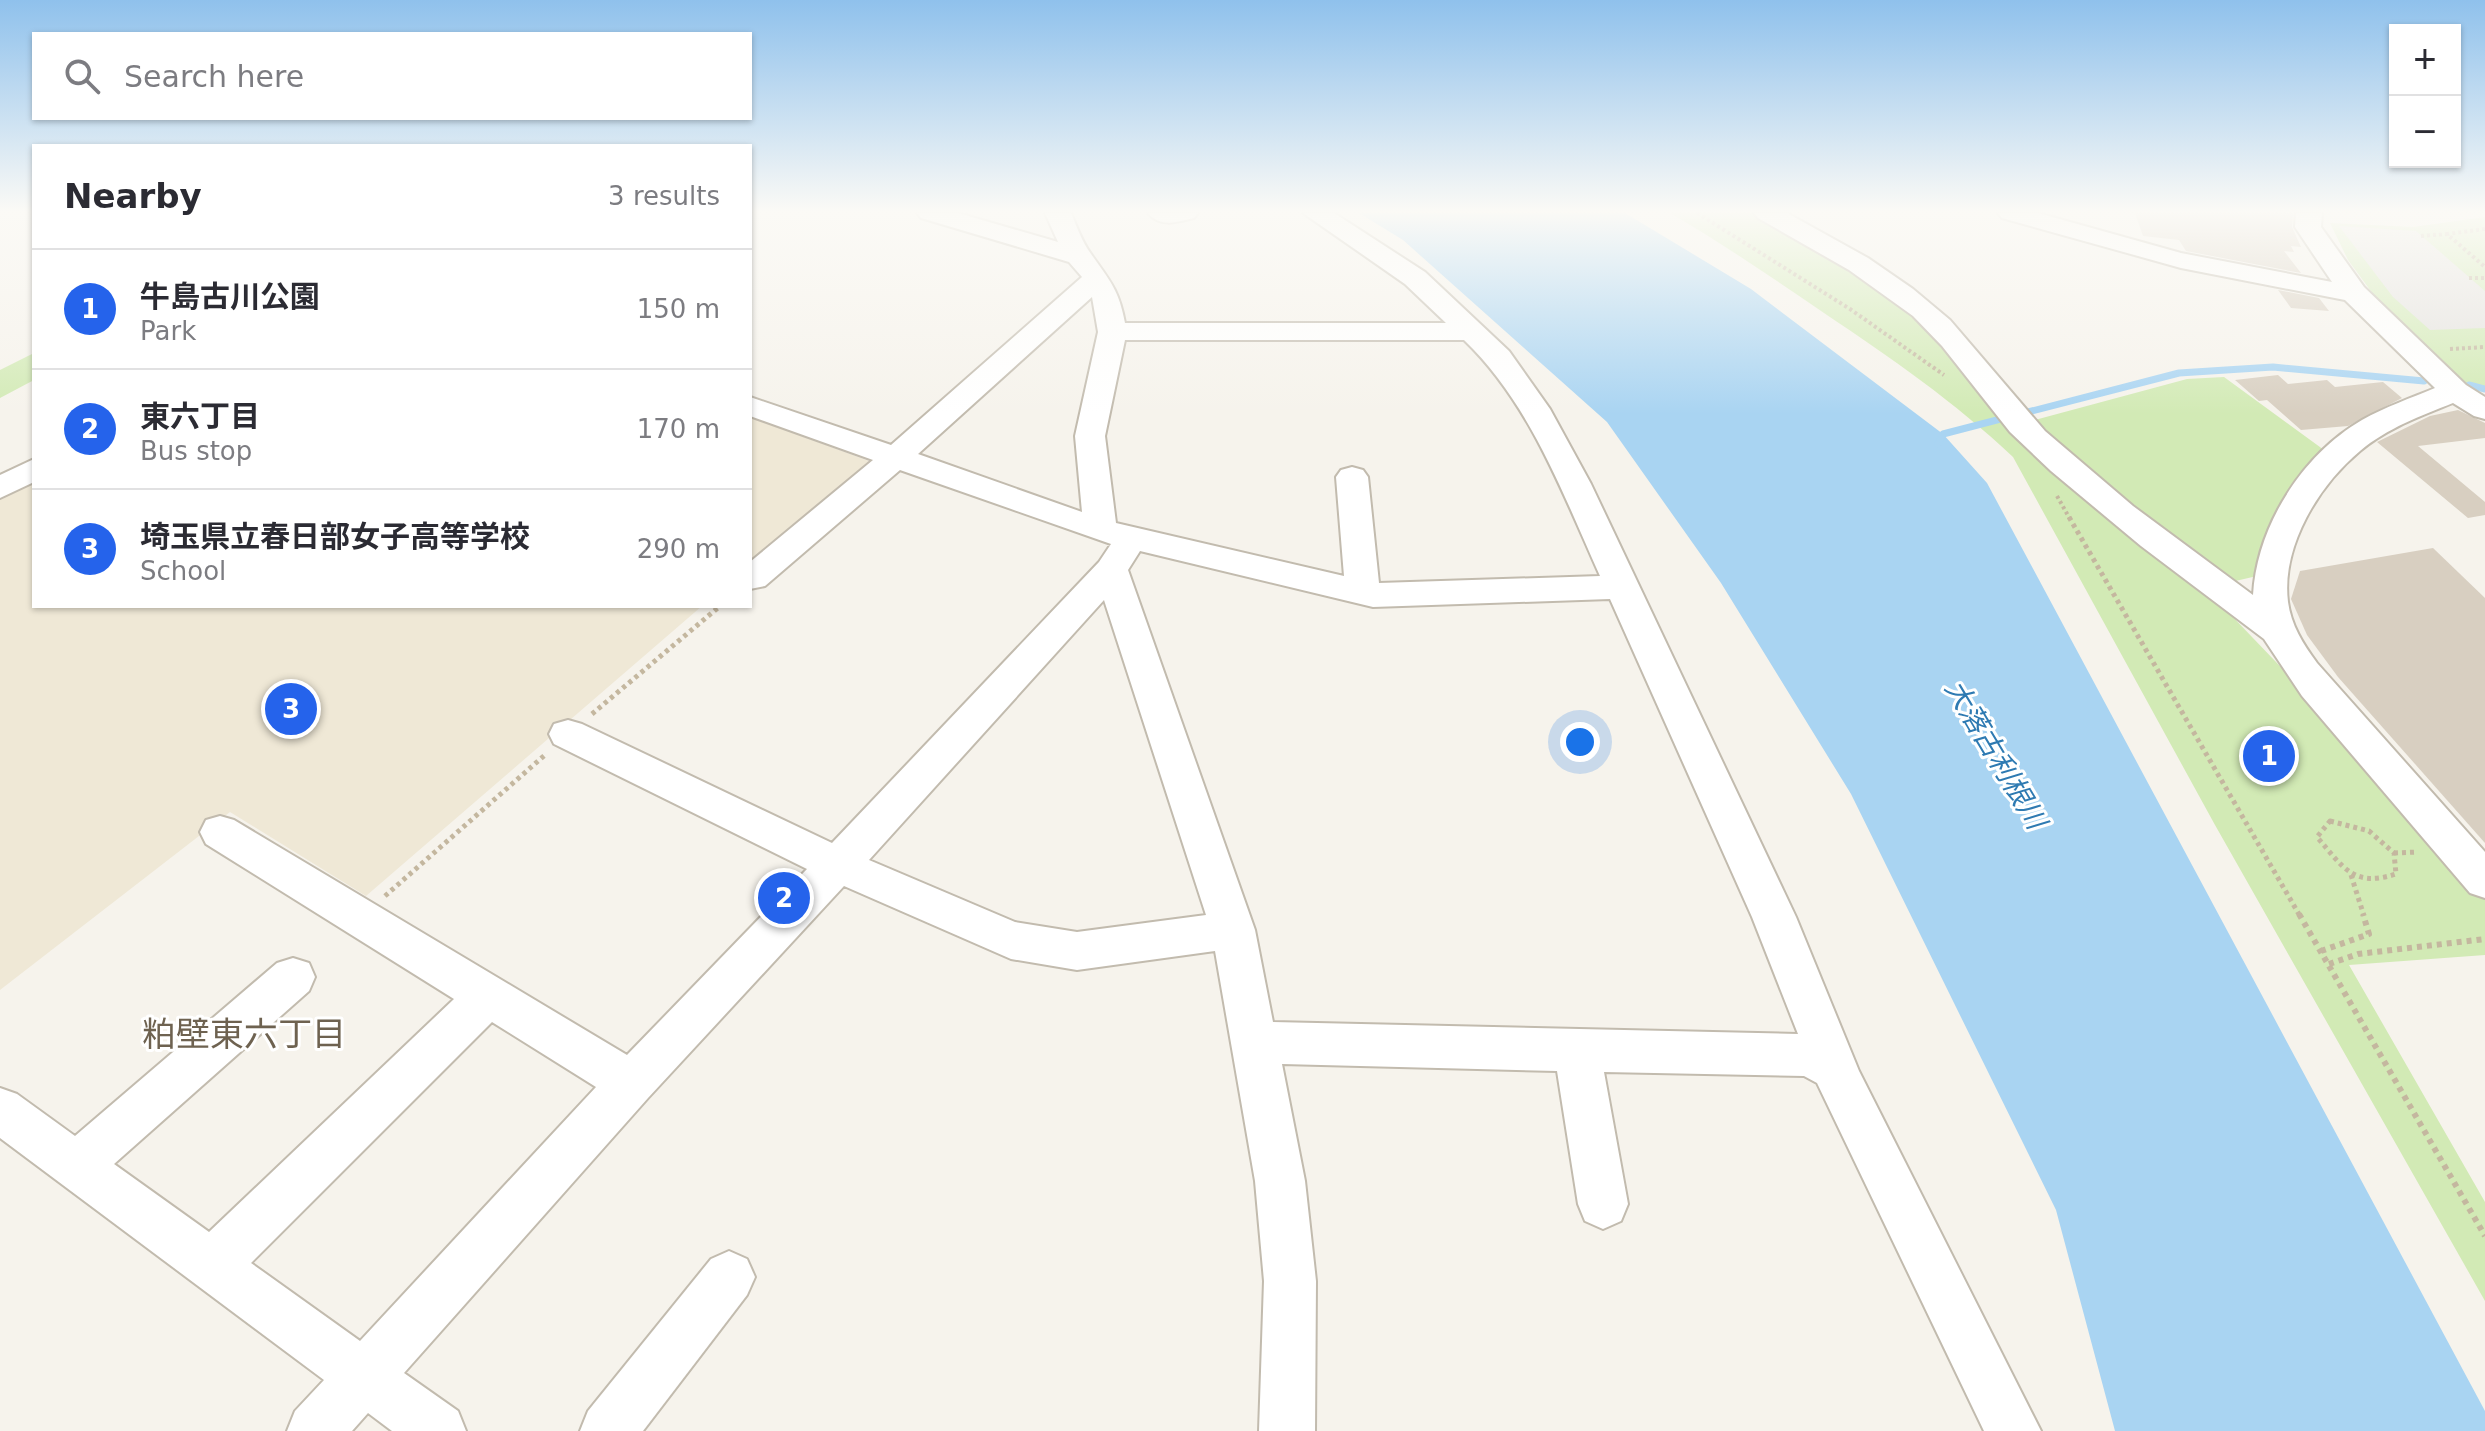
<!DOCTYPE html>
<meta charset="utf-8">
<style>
:root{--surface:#fff;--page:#f7f7f7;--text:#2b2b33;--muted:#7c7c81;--line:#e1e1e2;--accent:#2563eb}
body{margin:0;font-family:"DejaVu Sans","Noto Sans JP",sans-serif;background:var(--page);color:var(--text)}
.controls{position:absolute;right:24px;top:24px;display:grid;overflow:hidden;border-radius:0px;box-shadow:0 2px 6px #0004}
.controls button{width:72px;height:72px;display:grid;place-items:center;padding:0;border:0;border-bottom:2px solid var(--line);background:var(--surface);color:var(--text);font:40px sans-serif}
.you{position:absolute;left:1580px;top:742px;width:28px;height:28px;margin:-20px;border:6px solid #fff;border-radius:50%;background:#1a73e8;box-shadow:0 0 0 12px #1a73e833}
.badge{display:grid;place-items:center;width:52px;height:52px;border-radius:50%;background:var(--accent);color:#fff;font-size:26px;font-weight:700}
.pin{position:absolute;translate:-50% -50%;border:4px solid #fff;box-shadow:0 2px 8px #0006}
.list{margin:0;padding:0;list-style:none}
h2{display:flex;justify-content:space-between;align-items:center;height:104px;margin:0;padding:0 32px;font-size:34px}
h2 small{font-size:26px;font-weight:400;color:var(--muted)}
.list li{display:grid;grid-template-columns:52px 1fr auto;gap:24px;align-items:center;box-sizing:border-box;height:120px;padding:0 32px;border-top:2px solid var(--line)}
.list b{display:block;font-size:30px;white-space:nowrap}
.list p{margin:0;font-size:26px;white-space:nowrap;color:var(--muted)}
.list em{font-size:26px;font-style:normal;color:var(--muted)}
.icon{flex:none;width:44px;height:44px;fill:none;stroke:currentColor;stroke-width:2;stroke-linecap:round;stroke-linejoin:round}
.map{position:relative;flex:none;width:2485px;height:1431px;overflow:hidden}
.search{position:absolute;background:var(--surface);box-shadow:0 2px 6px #0004;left:32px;top:32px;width:720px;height:88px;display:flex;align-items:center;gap:20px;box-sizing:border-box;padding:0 28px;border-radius:0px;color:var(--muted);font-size:30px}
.panel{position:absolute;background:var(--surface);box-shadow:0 2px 6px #0004;left:32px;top:144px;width:720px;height:464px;border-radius:0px}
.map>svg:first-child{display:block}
.education{fill:#efe8d6}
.green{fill:#d2eab5}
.parking{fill:#e5e3e0}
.water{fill:#a9d4f2}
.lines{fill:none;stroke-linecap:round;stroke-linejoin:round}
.stream{stroke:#a9d4f2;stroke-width:7}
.building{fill:#d8cfc1}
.minor-casing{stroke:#c2bbae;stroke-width:4}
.path-far2{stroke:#c4b79f;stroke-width:4;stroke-dasharray:3 3;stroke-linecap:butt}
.path-far1{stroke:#c4b79f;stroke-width:5;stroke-dasharray:4 4;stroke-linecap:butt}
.path{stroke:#c4b79f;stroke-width:6;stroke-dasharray:5 5;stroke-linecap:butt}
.minor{fill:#fff;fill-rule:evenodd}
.labels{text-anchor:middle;stroke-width:6;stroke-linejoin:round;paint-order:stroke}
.water-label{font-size:28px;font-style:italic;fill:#2e7ab2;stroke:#fff}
.near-neighbourhood-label{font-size:34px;fill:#6e6250;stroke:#fff}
</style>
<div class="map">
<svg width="2485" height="1431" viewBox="0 0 2485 1431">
<rect width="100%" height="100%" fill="#f6f3ec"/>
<g class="education">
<path d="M750,417L869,461L750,564Z"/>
<path d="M34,476V606H702L366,896L230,812L0,990V495Z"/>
</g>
<g class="green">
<path d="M1670,213H1756L1816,249L1886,295L1930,331L1979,389L2005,428L2187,379L2224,377L2324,450C2281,497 2270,514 2257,576L2205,588L2300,687L2485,899V955L2349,965L2485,1202V1301L2215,825L2013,457C1955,402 1891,358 1824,313C1773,278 1723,244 1670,213Z"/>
<path d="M2485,217V390L2459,383L2376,298L2348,260L2330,223L2413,227Z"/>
<path d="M34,353V380L0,398V370Z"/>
</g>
<path class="parking" d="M2339,226L2416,231L2485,291V328L2430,330L2393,297Z"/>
<path class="water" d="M1359,213H1625L1751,289L1943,434L1987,483L2485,1411V1431H2115L2056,1210L1851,794L1721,583L1607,422L1403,240Z"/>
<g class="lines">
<g class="stream">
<path d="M2469,385L2485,389"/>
<path d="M1938,444L1943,434L2179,373L2273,367L2424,381"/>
</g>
</g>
<g class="building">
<path d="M2135,213H2293L2292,227L2301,247L2291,246L2294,252L2284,251L2301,273L2186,251L2179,240L2143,236Z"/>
<path d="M2278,290L2319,298L2329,311L2291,308Z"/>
<path d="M2278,375L2288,384L2327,380L2335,387L2383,382L2402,398L2348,426L2301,430L2267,400L2259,401L2235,380Z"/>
<path d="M2458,410L2485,423V438L2418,446L2485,502V515L2468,518L2377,442L2430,416Z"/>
<path d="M2433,548L2485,598V843L2338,677L2307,635L2291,599L2300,571Z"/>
</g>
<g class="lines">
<defs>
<g id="minor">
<path d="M917,213H958L1058,242L1045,213H1071C1077,227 1082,242 1091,254C1110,281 1119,290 1125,323H1446L1405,284L1303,213H1334L1425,272L1509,351L1550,409L1591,484L1796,917L1859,1071L2041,1431H1984L1817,1083L1804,1076L1604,1072L1628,1204L1621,1221L1603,1229L1585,1221L1578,1204L1557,1071L1282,1064L1305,1181L1316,1281L1315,1431H1259L1264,1281L1255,1181L1215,951L1077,970L1011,959L844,886L648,1098L404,1373L458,1411L466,1431H392L368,1413L352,1431H287L295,1411L324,1380L0,1138V1088L17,1094L75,1136L277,963L293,958L309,963L315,977L309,991L114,1164L209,1232L454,999L206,844L200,832L206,820L220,816L234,820L627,1055L807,869L554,744L549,734L554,724L568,720L582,724L832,843L1099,562L1111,544L900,470L765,586L750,589V562L873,460L750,416V397L891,445L1082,277L1069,262L921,218ZM1092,297L1098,332L1075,436L1082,512L918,454ZM1125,340H1464C1530,403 1563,494 1600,576L1379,583L1368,477L1363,470L1352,467L1341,470L1336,477L1344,576L1116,523L1105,436ZM1140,551L1373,607L1610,599L1752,917L1798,1034L1273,1022L1255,930L1128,570ZM1104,600L1206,915L1077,932L1015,922L869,860ZM492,1022L596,1087L360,1341L251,1263Z"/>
<path d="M1148,213H1198L1194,218C1178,222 1160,228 1148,213Z"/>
<path d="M1754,213H1787L1868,258L1913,289L1950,320L2045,431L2133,506L2253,595C2257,526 2302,455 2362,420C2385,407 2411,398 2435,388L2345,300L2181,268L2002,218L1998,213H2038L2181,253L2332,282L2295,227L2296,213H2322L2321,227L2364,287L2466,385L2485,397V419L2474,416L2453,403C2421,416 2387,428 2360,451C2319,485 2281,546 2288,602C2291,625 2303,644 2317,663L2485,852V898L2470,893L2302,696L2264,639L2141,546L2051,471L2010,432L1942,346L1913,316L1849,270L1758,218Z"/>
<path d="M34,459V482L0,498V475Z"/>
<path d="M729,1251L747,1259L755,1277L747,1295L643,1431H580L588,1411L711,1259Z"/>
</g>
</defs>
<use href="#minor" class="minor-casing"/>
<g class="path-far2">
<path d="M1697,213L1850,309L1944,375"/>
<path d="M2485,229L2447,234L2485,267"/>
<path d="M2421,236L2447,234"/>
<path d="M2469,278H2485"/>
<path d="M2450,349L2485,347"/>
<path d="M2057,496L2070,519"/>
</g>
<g class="path-far1">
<path d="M2069,517L2300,916"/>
<path d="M592,714L720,606"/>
<path d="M2330,821L2369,831L2394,853L2396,874C2353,888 2343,867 2317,837Z"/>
<path d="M2394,853L2417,852"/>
<path d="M2351,875L2364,916"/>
<path d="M385,896L546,754"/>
</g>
<g class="path">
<path d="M2299,914L2485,1236"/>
<path d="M2321,951L2369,934L2363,914"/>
<path d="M2329,964L2358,954L2485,939"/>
</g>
<use href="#minor" class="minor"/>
</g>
<linearGradient id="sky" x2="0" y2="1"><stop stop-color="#8fc1ec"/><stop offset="0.51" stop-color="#fbfaf6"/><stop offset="1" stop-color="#fbfaf6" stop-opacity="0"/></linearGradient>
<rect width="2485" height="414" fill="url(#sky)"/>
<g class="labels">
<g class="water-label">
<text transform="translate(1996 754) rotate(59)" y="10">大落古利根川</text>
</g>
<g class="near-neighbourhood-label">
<text x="244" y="1046">粕壁東六丁目</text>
</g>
</g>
</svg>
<div class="controls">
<button>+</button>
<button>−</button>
</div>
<div class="you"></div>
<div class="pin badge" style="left:2269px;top:756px">1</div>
<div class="pin badge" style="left:784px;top:898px">2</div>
<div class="pin badge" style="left:291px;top:709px">3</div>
<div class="search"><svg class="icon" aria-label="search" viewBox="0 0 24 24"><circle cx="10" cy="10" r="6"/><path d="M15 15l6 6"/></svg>Search here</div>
<section class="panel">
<h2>Nearby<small>3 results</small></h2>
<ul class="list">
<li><span class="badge">1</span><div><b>牛島古川公園</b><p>Park</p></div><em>150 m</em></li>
<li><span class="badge">2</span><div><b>東六丁目</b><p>Bus stop</p></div><em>170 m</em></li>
<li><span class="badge">3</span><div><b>埼玉県立春日部女子高等学校</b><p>School</p></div><em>290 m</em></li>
</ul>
</section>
</div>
